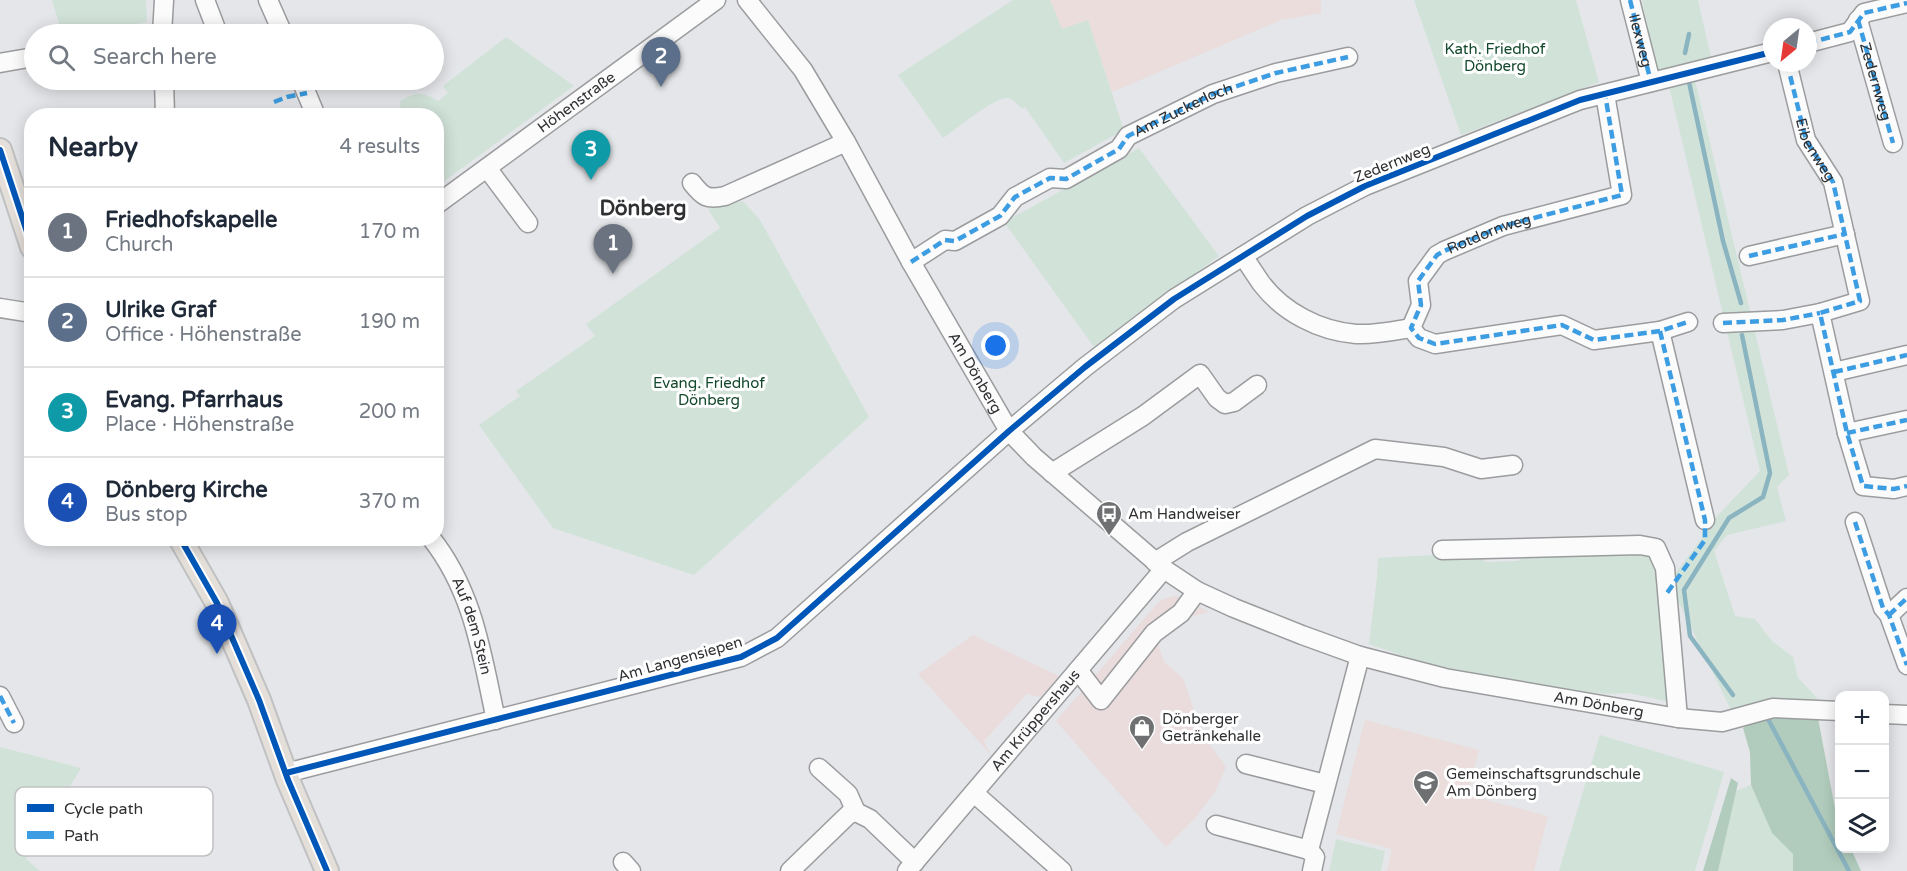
<!DOCTYPE html>
<meta charset="utf-8">
<style>
:root{--surface:#fff;--page:#f6f6f7;--text:#1f2937;--muted:#747a83;--line:#e0e1e3;--accent:#0f766e}
body{margin:0;font-family:"Varela Round",sans-serif;background:var(--page);color:var(--text)}
.controls{position:absolute;right:18px;bottom:18px;display:grid;overflow:hidden;border-radius:12px;box-shadow:0 3px 15px #0003}
.controls button{width:54px;height:54px;display:grid;place-items:center;padding:0;border:0;border-bottom:2px solid var(--line);background:var(--surface);color:var(--text);font:30px sans-serif}
.compass{position:absolute;left:1763px;top:18px;width:54px;height:54px;border-radius:50%;background:var(--surface);box-shadow:0 3px 15px #0003;rotate:209deg}
.you{position:absolute;left:996px;top:346px;width:21px;height:21px;margin:-15px;border:4px solid #fff;border-radius:50%;background:#1a73e8;box-shadow:0 0 0 9px #1a73e833}
.badge{display:grid;place-items:center;width:39px;height:39px;border-radius:50%;background:var(--accent);color:#fff;font-size:20px;font-weight:700}
.pin{position:absolute;translate:-50% -50px;filter:drop-shadow(0 2px 3px #0008)}
.pin::after{content:'';position:absolute;top:32px;width:21px;height:18px;background:inherit;clip-path:polygon(0 0,100% 0,50% 100%)}
.list{margin:0;padding:0;list-style:none}
h2{display:flex;justify-content:space-between;align-items:center;height:78px;margin:0;padding:0 24px;font-size:26px}
h2 small{font-size:20px;font-weight:400;color:var(--muted)}
.list li{display:grid;grid-template-columns:39px 1fr auto;gap:18px;align-items:center;box-sizing:border-box;height:90px;padding:0 24px;border-top:2px solid var(--line)}
.list b{display:block;font-size:22px;white-space:nowrap}
.list p{margin:0;font-size:20px;white-space:nowrap;color:var(--muted)}
.list em{font-size:20px;font-style:normal;color:var(--muted)}
.icon{flex:none;width:33px;height:33px;fill:none;stroke:currentColor;stroke-width:2;stroke-linecap:round;stroke-linejoin:round}
.map{position:relative;flex:none;width:1907px;height:871px;overflow:hidden}
.search{position:absolute;background:var(--surface);box-shadow:0 3px 15px #0003;left:24px;top:24px;width:420px;height:66px;display:flex;align-items:center;gap:15px;box-sizing:border-box;padding:0 21px;border-radius:33px;color:var(--muted);font-size:22px}
.panel{position:absolute;background:var(--surface);box-shadow:0 3px 15px #0003;left:24px;top:108px;width:420px;height:438px;border-radius:24px}
.map>svg:first-child{display:block}
.commercial{fill:#eadcdd}
.education{fill:#eadddb}
.green{fill:#d1e2d9}
.forest{fill:#b1ccbc}
.lines{fill:none;stroke-linecap:round;stroke-linejoin:round}
.stream{stroke:#8ab4c0;stroke-width:4.5}
.minor-casing{stroke:#9b9c9e;stroke-width:21}
.major-casing{stroke:#c0c1c2;stroke-width:26}
.minor{stroke:#fbfbfc;stroke-width:18}
.major{stroke:#e5dfda;stroke-width:22}
.quiet{stroke:#3d9de2;stroke-width:4.5;stroke-dasharray:9 4.5;stroke-linecap:butt}
.cycleway-casing{stroke:#fff;stroke-width:10}
.cycleway{stroke:#0057b8;stroke-width:6}
.labels{text-anchor:middle;stroke-width:6;stroke-linejoin:round;paint-order:stroke}
.street-label{font-size:15px;fill:#2f3032;stroke:#fff}
.park-label{font-size:15px;fill:#12482b;stroke:#fff}
.poi-label{font-size:15px;fill:#2f3032;stroke:#fff;text-anchor:start}
.district-label{font-size:21px;font-weight:bold;fill:#2f3032;stroke:#fff}
.key{fill:#fff;stroke:#c1c1c2;stroke-width:1.5}
.key-label{font-size:16px;fill:#2f3032}
</style>
<div class="map">
<svg width="1907" height="871" viewBox="0 0 1907 871">
<rect width="100%" height="100%" fill="#e4e6e9"/>
<g class="commercial">
<path d="M1174,596L1183,597L1209,612L1175,621L1160,636L1158,644L1164,662L1183,678L1202,733L1226,767L1215,792L1196,817L1166,847L1056,721L1156,605L1161,600Z"/>
<path d="M973,635L1059,676L1041,697L1027,694L984,741L991,755L918,674Z"/>
</g>
<g class="education">
<path d="M1050,0H1321V13L1281,20L1112,92L1088,21L1062,29Z"/>
<path d="M1365,720L1479,750L1467,795L1548,816L1534,871H1387L1392,849L1336,834Z"/>
</g>
<g class="green">
<path d="M52,0H146L147,22L76,34H62Z"/>
<path d="M1013,0H1050L1062,29L1088,20L1124,130L1064,163L1025,107L1022,109C1018,105 1013,98 1007,98C996,96 955,130 943,138L898,75Z"/>
<path d="M1414,0H1576L1599,82L1461,135Z"/>
<path d="M1642,0H1698L1711,57L1657,71Z"/>
<path d="M506,37L574,86L443,182L437,183L436,116L401,115L400,101C418,92 420,91 438,101L448,93L443,86Z"/>
<path d="M1695,80L1789,475L1777,487L1786,521L1727,535L1714,551L1735,616L1755,619L1772,641L1793,657L1798,678L1819,700L1732,712L1669,582L1702,538V532L1760,471L1669,86Z"/>
<path d="M1139,148L1219,256L1094,347L1004,222Z"/>
<path d="M743,201L760,220L869,417L694,575L553,528L479,425L520,396L516,391L595,336L586,324L720,228L708,209Z"/>
<path d="M1473,553L1486,562L1518,561L1526,554L1646,553L1654,563L1659,575L1669,702L1629,693L1607,694L1518,682L1421,662L1369,644L1377,577L1378,558Z"/>
<path d="M1600,735L1724,772L1695,871H1559Z"/>
<path d="M0,747L81,768L26,859L40,871H0Z"/>
<path d="M1751,785L1772,833L1793,854V871H1718L1736,791Z"/>
<path d="M1336,839L1385,851L1381,871H1329Z"/>
</g>
<g class="forest">
<path d="M1773,716L1818,718L1837,819L1839,824L1840,848L1851,849L1861,871H1793V854L1772,833L1751,785L1750,752L1743,728L1753,721Z"/>
<path d="M1731,778L1738,783L1718,871H1703Z"/>
</g>
<g class="lines">
<g class="stream">
<path d="M1685,53L1689,34"/>
<path d="M1689,82L1723,241L1741,303"/>
<path d="M1733,695L1690,636L1684,590L1729,518L1763,497L1770,473L1742,335"/>
<path d="M1767,717L1849,871"/>
</g>
<defs>
<g id="minor">
<path d="M205,0L218,34"/>
<path d="M268,0L283,34"/>
<path id="s1" d="M747,0L803,70L846,142L911,262L1009,431L1034,457L1164,569L1197,591L1234,608L1302,635L1360,656L1445,678L1678,718L1722,722L1773,708L1840,711"/>
<path d="M1630,0L1651,82"/>
<path d="M1858,20L1893,143"/>
<path d="M162,34L164,0"/>
<path d="M1808,43L1850,32L1864,13L1907,3"/>
<path d="M0,63L34,57"/>
<path d="M1787,63L1806,140L1833,182L1860,301L1820,313L1847,433L1863,486L1894,489L1907,486"/>
<path d="M164,80L165,116"/>
<path d="M301,80L316,116"/>
<path d="M487,168L528,223"/>
<path d="M692,183C703,197 707,200 725,196L846,142"/>
<path id="s2" d="M436,205L716,0"/>
<path d="M1243,256C1249,265 1255,274 1261,283C1283,312 1319,331 1356,334C1375,335 1393,331 1411,328"/>
<path d="M1749,256L1845,234"/>
<path id="s3" d="M911,262L945,240L955,241L1000,216L1015,197L1050,178L1066,179L1119,149L1128,136L1213,94L1276,73L1348,57"/>
<path d="M0,308L32,313"/>
<path d="M1723,323L1783,320L1820,313"/>
<path id="s4" d="M1411,328L1421,305L1418,281L1437,255L1444,251L1503,226L1622,195L1605,94"/>
<path d="M1411,328L1419,338L1435,344L1562,325L1594,340L1660,331L1688,322"/>
<path d="M1660,331L1705,520"/>
<path d="M1834,372L1907,355"/>
<path d="M1847,433L1907,420"/>
<path d="M1052,473L1143,416L1200,374L1217,398L1225,404L1234,402L1257,385"/>
<path d="M1855,522L1883,608L1889,615L1907,665"/>
<path id="s5" d="M431,538C474,592 482,656 496,720"/>
<path d="M1442,550L1640,545L1656,548L1665,568L1678,718"/>
<path d="M1155,562L1187,542L1375,449L1444,457L1481,469L1513,465"/>
<path d="M1889,615L1907,598"/>
<path d="M1078,670L1101,700L1154,633L1181,613L1197,591"/>
<path d="M0,696L14,723"/>
<path d="M1884,714L1907,715"/>
<path d="M1246,764L1325,784"/>
<path d="M819,768L848,794L856,812"/>
<path d="M286,773L741,657L777,638L1009,431L1085,367L1174,299L1307,216L1365,186L1580,100L1772,52"/>
<path d="M974,793L1062,871"/>
<path d="M1216,825L1309,850L1360,656"/>
<path d="M1309,850L1315,857L1312,871"/>
<path d="M623,862L631,871"/>
<path d="M790,871L849,814L856,812L870,819L915,862"/>
<path id="s6" d="M907,871L1164,569"/>
</g>
<g id="major">
<path d="M0,150L32,247"/>
<path d="M180,538L217,603L259,700L288,780L327,871"/>
</g>
</defs>
<use href="#minor" class="minor-casing"/>
<use href="#major" class="major-casing"/>
<use href="#minor" class="minor"/>
<use href="#major" class="major"/>
<g class="quiet">
<path id="s7" d="M1630,0L1651,82"/>
<path id="s8" d="M1858,20L1893,143"/>
<path d="M1808,43L1850,32L1864,13L1907,3"/>
<path id="s9" d="M1787,63L1806,140L1833,182L1860,301L1820,313L1847,433L1863,486L1894,489L1907,486"/>
<path d="M1609,93L1605,94L1622,195L1503,226L1444,251L1437,255L1418,281L1421,305L1411,328L1419,338L1435,344L1562,325L1594,340L1660,331L1688,322"/>
<path d="M274,102L287,97L307,93"/>
<path d="M1749,256L1845,234"/>
<path d="M911,262L945,240L955,241L1000,216L1015,197L1050,178L1066,179L1119,149L1128,136L1213,94L1276,73L1348,57"/>
<path d="M1723,323L1783,320L1820,313"/>
<path d="M1660,331L1705,520V540L1667,593"/>
<path d="M1834,372L1907,355"/>
<path d="M1847,433L1907,420"/>
<path d="M1855,522L1883,608L1889,615L1907,665"/>
<path d="M1889,615L1907,598"/>
<path d="M0,696L14,723"/>
</g>
<defs>
<g id="cycleway">
<path d="M0,150L32,247"/>
<path d="M180,538L217,603L259,700L288,780L327,871"/>
<path d="M286,773L741,657L777,638L1009,431L1085,367L1174,299L1307,216L1365,186L1580,100L1772,52"/>
</g>
</defs>
<use href="#cycleway" class="cycleway-casing"/>
<use href="#cycleway" class="cycleway"/>
</g>
<defs>
<symbol id="bus-pin" viewBox="-11 -11 22 30"><path d="M0 17L-7.5 6A9.5 9.5 0 1 1 7.5 6Z" fill="#6e7072" stroke="#fff"/><path d="M-5-6H5V4H4V6H2V4H-2V6H-4V4H-5ZM-3.5-4V0h7V-4ZM-3.5 1.2v1.5H-2V1.2ZM2 1.2v1.5H3.5V1.2Z" fill="#fff"/></symbol>
<symbol id="shop-pin" viewBox="-11 -11 22 30"><path d="M0 17L-7.5 6A9.5 9.5 0 1 1 7.5 6Z" fill="#6e7072" stroke="#fff"/><path d="M-5-2.5h2.3a2.7 3.5 0 0 1 5.4 0H5L5.5 6h-11ZM-1.5-2.5h3a1.5 2.3 0 0 0-3 0Z" fill="#fff"/></symbol>
<symbol id="school-pin" viewBox="-11 -11 22 30"><path d="M0 17L-7.5 6A9.5 9.5 0 1 1 7.5 6Z" fill="#6e7072" stroke="#fff"/><path d="M0-5L7-2L0 1L-7-2ZM-4 1L0 2.5L4 1V4Q0 6-4 4Z" fill="#fff"/></symbol>
</defs>
<g fill-rule="evenodd">
<use href="#bus-pin" x="1094" y="499" width="30" height="40"/>
<use href="#shop-pin" x="1127" y="713" width="30" height="40"/>
<use href="#school-pin" x="1411" y="768" width="30" height="40"/>
</g>
<g class="labels">
<g class="street-label">
<text dy="5" stroke="none"><textPath href="#s7" startOffset="42">Ilexweg</textPath></text>
<text dy="5" stroke="none"><textPath href="#s8" startOffset="64">Zedernweg</textPath></text>
<text dy="5" stroke="none"><textPath href="#s2" startOffset="174">Höhenstraße</textPath></text>
<text dy="5" stroke="none"><textPath href="#s3" startOffset="320">Am Zuckerloch</textPath></text>
<text dy="5" stroke="none"><textPath href="#s9" startOffset="92">Eibenweg</textPath></text>
<text transform="translate(1392 163) rotate(-22)" y="5">Zedernweg</text>
<text dy="5" stroke="none"><textPath href="#s4" startOffset="138">Rotdornweg</textPath></text>
<text dy="5" stroke="none"><textPath href="#s1" startOffset="438">Am Dönberg</textPath></text>
<text dy="5" stroke="none"><textPath href="#s5" startOffset="98">Auf dem Stein</textPath></text>
<text transform="translate(680 659) rotate(-16)" y="5">Am Langensiepen</text>
<text dy="5" stroke="none"><textPath href="#s1" startOffset="1172">Am Dönberg</textPath></text>
<text dy="5" stroke="none"><textPath href="#s6" startOffset="198">Am Krüppershaus</textPath></text>
</g>
<g class="park-label">
<text x="1495" y="54">Kath. Friedhof<tspan x="1495" dy="17">Dönberg</tspan></text>
<text x="709" y="388">Evang. Friedhof<tspan x="709" dy="17">Dönberg</tspan></text>
</g>
<g class="poi-label">
<text x="1128" y="519">Am Handweiser</text>
<text x="1162" y="724">Dönberger<tspan x="1162" dy="17">Getränkehalle</tspan></text>
<text x="1446" y="779">Gemeinschaftsgrundschule<tspan x="1446" dy="17">Am Dönberg</tspan></text>
</g>
<g class="district-label">
<text x="643" y="215">Dönberg</text>
</g>
</g>
<rect x="15" y="787" width="198" height="69" rx="9" class="key"/>
<rect x="27" y="804" width="27" height="8" fill="#0057b8"/>
<rect x="27" y="831" width="27" height="8" fill="#3d9de2"/>
<g class="key-label">
<text x="64" y="814">Cycle path</text>
<text x="64" y="841">Path</text>
</g>
</svg>
<div class="controls">
<button>+</button>
<button>−</button>
<button><svg class="icon" aria-label="layers" viewBox="0 0 24 24"><path d="M12 4l9 5-9 5-9-5zM3 14l9 5 9-5"/></svg></button>
</div>
<svg class="compass" viewBox="-18 -18 36 36"><path d="M0-13l5 13h-10z" fill="#e53935"/><path d="M0 13l5-13h-10z" fill="#747a83"/></svg>
<div class="you"></div>
<div class="pin badge" style="left:613px;top:274px;background:#6b7280">1</div>
<div class="pin badge" style="left:661px;top:87px;background:#5c6f8a">2</div>
<div class="pin badge" style="left:591px;top:180px;background:#0f9aa8">3</div>
<div class="pin badge" style="left:217px;top:654px;background:#1a4fb4">4</div>
<div class="search"><svg class="icon" aria-label="search" viewBox="0 0 24 24"><circle cx="10" cy="10" r="6"/><path d="M15 15l6 6"/></svg>Search here</div>
<section class="panel">
<h2>Nearby<small>4 results</small></h2>
<ul class="list">
<li><span class="badge" style="background:#6b7280">1</span><div><b>Friedhofskapelle</b><p>Church</p></div><em>170 m</em></li>
<li><span class="badge" style="background:#5c6f8a">2</span><div><b>Ulrike Graf</b><p>Office · Höhenstraße</p></div><em>190 m</em></li>
<li><span class="badge" style="background:#0f9aa8">3</span><div><b>Evang. Pfarrhaus</b><p>Place · Höhenstraße</p></div><em>200 m</em></li>
<li><span class="badge" style="background:#1a4fb4">4</span><div><b>Dönberg Kirche</b><p>Bus stop</p></div><em>370 m</em></li>
</ul>
</section>
</div>
